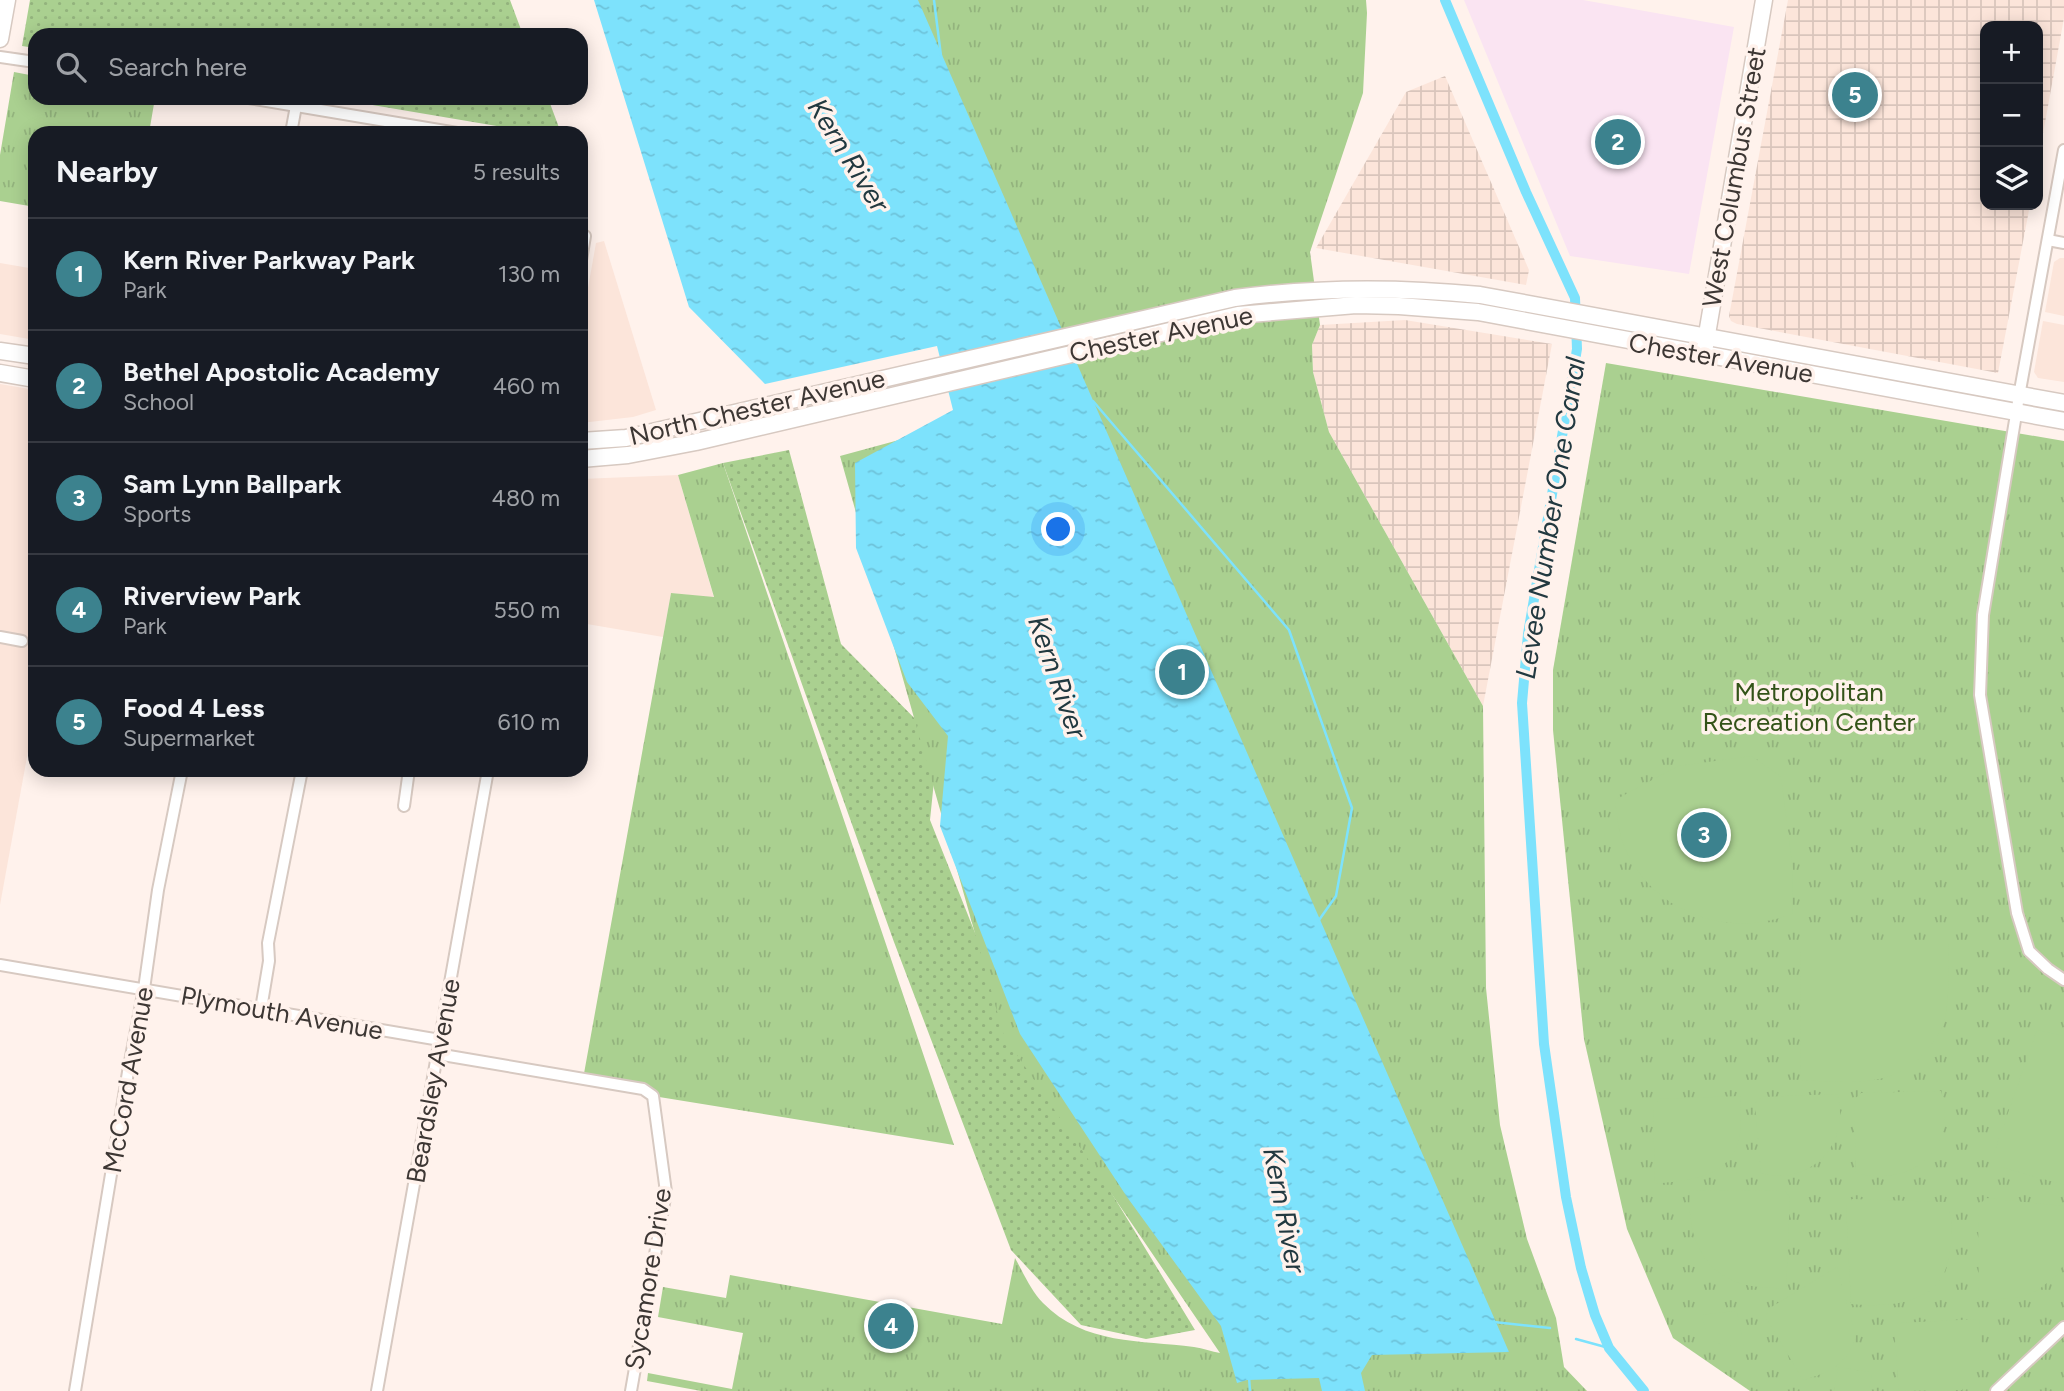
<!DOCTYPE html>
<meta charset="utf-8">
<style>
:root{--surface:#171b24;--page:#20242c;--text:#f1f3f6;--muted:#9ea1a6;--line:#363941;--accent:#3c828e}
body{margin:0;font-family:Figtree,sans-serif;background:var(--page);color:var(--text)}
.controls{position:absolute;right:21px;top:21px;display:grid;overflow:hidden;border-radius:14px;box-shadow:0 4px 18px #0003}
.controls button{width:63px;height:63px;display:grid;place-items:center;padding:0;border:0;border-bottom:2px solid var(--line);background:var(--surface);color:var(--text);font:35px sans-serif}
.you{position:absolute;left:1059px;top:530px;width:24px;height:24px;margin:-18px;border:5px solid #fff;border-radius:50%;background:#1a73e8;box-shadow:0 0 0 10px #1a73e833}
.badge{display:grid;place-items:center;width:46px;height:46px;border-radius:50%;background:var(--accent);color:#fff;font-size:23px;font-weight:700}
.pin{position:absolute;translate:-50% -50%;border:4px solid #fff;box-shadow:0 2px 7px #0006}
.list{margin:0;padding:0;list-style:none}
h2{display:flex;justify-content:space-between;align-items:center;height:91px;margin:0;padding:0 28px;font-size:30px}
h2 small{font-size:23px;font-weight:400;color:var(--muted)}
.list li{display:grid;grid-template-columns:46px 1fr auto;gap:21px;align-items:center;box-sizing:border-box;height:112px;padding:0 28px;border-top:2px solid var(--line)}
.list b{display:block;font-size:26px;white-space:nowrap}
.list p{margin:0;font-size:23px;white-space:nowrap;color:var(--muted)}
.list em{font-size:23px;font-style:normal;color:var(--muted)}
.icon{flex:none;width:38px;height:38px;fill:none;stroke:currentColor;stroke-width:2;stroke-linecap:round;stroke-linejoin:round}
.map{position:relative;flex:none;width:2064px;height:1391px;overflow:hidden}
.search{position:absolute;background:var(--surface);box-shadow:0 4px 18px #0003;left:28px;top:28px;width:560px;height:77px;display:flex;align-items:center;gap:18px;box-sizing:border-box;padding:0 24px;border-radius:21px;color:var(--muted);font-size:26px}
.panel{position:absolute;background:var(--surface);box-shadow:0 4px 18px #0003;left:28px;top:126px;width:560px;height:651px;border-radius:21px}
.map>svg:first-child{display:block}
.built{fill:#fce5da}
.industrial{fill:url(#industrial-grid)}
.education{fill:#fae4f2}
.grass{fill:url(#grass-dots)}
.park{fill:url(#park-tufts)}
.pitch{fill:#aad090}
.water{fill:url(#water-ripples)}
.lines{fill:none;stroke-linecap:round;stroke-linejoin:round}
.stream{stroke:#7de2fc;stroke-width:2.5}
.canal{stroke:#7de2fc;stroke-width:10}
.street-casing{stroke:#d7c9c1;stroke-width:14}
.secondary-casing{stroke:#d7c9c1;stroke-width:19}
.street{stroke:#fff;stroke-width:10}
.secondary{stroke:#fff;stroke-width:16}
.labels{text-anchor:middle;stroke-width:7;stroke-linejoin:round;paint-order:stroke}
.street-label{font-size:26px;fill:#3d3734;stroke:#fff2ec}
.park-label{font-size:26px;fill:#335318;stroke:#fff2ec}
.water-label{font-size:28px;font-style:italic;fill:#223940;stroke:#fff2ec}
</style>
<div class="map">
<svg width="2064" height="1391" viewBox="0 0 2064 1391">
<defs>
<pattern id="industrial-grid" width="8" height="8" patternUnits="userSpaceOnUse" patternTransform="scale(1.75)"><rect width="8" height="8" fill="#fce5da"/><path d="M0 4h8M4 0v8" fill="none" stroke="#d9c5bc"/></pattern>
<pattern id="grass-dots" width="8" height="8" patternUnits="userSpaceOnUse" patternTransform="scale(1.75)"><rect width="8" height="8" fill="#aad090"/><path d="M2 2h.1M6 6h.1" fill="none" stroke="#93b37d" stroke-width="1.8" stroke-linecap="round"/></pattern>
<pattern id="park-tufts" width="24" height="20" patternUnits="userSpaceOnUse" patternTransform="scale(1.75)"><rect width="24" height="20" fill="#aad090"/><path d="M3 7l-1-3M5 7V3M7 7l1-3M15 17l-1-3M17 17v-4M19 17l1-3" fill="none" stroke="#93b37d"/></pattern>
<pattern id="water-ripples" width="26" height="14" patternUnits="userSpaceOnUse" patternTransform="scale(1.75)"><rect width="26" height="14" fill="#7de2fc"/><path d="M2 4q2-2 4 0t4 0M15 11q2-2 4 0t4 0" fill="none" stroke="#6dc2d9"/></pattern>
</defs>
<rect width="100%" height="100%" fill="#fff2ec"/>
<g class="built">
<path d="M604,241L656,410L633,417L581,423V327L596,243Z"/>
<path d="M2060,258H2064V316L2045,312L2054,262Z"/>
<path d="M0,263L35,269V340L0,334Z"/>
<path d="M2043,321L2064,325V382L2038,378L2034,372Z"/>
<path d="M0,384L35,390V713L0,905Z"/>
<path d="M678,475L714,598L671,593L663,637L581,623V479Z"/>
</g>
<g class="industrial">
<path d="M1788,0H2064V18L2038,161V26H1985V205H2030L1998,373L1737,324L1731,321L1729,316Z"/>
<path d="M1445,76L1529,270L1526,285L1316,248L1406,92Z"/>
<path d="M1405,320L1552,344L1483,706L1329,432L1313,372L1312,345L1320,325Z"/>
</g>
<path class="education" d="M1464,0H1583L1734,27L1689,274L1570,256Z"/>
<g class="grass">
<path d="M30,0H510L523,35H35V48L22,46Z"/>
<path d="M331,98H548L561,133H538Z"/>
<path d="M789,450L841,644L938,742L930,820L1017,1038L1195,1330L1146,1339L1081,1325L1011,1250L894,942L723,463Z"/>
</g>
<g class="park">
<path d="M607,0H1366L1367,13L1363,93L1310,252L1320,325L1312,345L1313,372L1329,432L1483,706L1486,988L1500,1125L1527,1239L1556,1318L1564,1367L1587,1391H701L647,1381L648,1373L732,1389L743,1333L658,1317L663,1287L726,1298L730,1275L1002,1324L1015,1258C1023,1272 1031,1291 1043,1303C1084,1345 1141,1340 1194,1347C1203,1348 1212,1352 1220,1353L1004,1036L840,456L965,422L940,329Z"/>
<path d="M14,72L35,76V98H155L149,133H35V207L0,201V155Z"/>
<path d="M1606,363L2064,441V1391H1750L1673,1338L1627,1229L1584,1039L1553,730V670Z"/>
<path d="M723,463L954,1145L653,1096L583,1079L671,593L714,597L678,475Z"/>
</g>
<g class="pitch">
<path d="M1752,756L1781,777L1793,871L1792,914C1726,940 1649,911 1623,843C1618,829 1617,815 1615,800L1678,766Z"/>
<path d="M1808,943H1949C1948,967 1950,995 1945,1019C1942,1031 1934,1041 1926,1051C1895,1090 1844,1082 1800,1080L1801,950Z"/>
<path d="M2037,1030L2064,1036V1185L2001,1167L1994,1153Z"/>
<path d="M1941,1091C1958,1149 1912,1188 1856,1173L1854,1100L1861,1093Z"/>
<path d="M1837,1094C1852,1143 1810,1187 1761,1173L1755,1104L1761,1097Z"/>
<path d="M1740,1096C1740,1111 1743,1131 1737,1146C1723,1180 1685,1180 1655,1184L1653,1106L1659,1099Z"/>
<path d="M1690,1190L1785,1191L1790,1197L1786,1289C1770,1287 1750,1288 1736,1282C1697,1266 1687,1228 1690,1190Z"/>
<path d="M1986,1198L2064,1206V1264L2057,1275L2038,1290L2021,1297L1979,1301L1978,1206Z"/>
<path d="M1852,1199L1946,1202C1953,1218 1953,1234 1950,1251C1948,1260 1947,1269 1942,1277C1925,1306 1880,1307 1851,1304L1846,1206Z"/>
<path d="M1837,1267L1856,1337C1845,1366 1831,1372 1803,1380L1766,1318L1768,1309Z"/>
<path d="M1734,1311L1737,1312L1744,1346C1713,1347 1710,1343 1701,1315Z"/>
<path d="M1979,1319C1982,1351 1982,1364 1962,1390L1899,1391L1894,1328L1898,1323Z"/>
<path d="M1838,1367L1869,1372L1872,1376L1869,1391H1834Z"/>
</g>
<path class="water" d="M594,0H918L1509,1352L1372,1355L1361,1373L1365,1391H1322L1319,1378L1247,1380L1237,1383L1221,1326L1127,1197L1020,1034L940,826L948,736L907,682L856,548L855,463L953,410L937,346L765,384L689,307Z"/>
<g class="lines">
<g class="stream">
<path d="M934,0L941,56"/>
<path d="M1093,401L1289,630L1352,808L1336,896L1319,920"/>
<path d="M1494,1322L1550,1328"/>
<path d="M1576,1339L1609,1348"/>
<path d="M1249,1377L1250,1391"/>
</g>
<path class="canal" d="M1445,0L1526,192L1575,298L1577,349L1528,634L1522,703L1544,1044L1566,1197L1581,1268L1595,1315L1609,1348L1644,1391"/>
<defs>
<g id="street">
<path d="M0,57L35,62"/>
<path d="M249,98L457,133"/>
<path d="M291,133L296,106"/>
<path d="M2064,150L2019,396L1983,615L1980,695L2017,913L2029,951L2048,969L2064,980"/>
<path d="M2048,240L2064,243"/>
<path d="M581,260L585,236"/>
<path d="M0,637L22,641"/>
<path d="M404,806L409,770"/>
<path d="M0,965L440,1040"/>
<path d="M261,1009L269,961L268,943L302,770"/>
<path d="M437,1054L643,1089L653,1096L666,1192L631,1391"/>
<path d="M75,1391L128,1072L144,989L158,890L182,770"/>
<path d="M377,1391L488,770"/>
<path d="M1996,1391L2064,1327"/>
</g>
<g id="secondary">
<path d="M0,39L7,0"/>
<path d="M1705,346L1764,0"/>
<path d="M0,351L35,356"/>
<path d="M0,373L35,379"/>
<path d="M581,441L626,438L1235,298C1318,287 1397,287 1480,295L2064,403"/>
<path d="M581,459L628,455L696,442L1238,315L1356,305L1399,306L1478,312L2064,421"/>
</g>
</defs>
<use href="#street" class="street-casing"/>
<use href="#secondary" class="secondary-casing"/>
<use href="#street" class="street"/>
<use href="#secondary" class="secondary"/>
</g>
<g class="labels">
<g class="street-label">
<text transform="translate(1734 177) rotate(-80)" y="9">West Columbus Street</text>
<text transform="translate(1161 334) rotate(-12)" y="9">Chester Avenue</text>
<text transform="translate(1721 358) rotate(10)" y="9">Chester Avenue</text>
<text transform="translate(757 407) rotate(-13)" y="9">North Chester Avenue</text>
<text transform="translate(282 1013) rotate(10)" y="9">Plymouth Avenue</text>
<text transform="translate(128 1080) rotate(-80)" y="9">McCord Avenue</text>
<text transform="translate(433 1081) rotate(-80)" y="9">Beardsley Avenue</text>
<text transform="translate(648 1279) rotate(-81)" y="9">Sycamore Drive</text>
</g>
<g class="park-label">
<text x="1809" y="701">Metropolitan<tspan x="1809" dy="30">Recreation Center</tspan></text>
</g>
<g class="water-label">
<text transform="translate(849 155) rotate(58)" y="10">Kern River</text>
<text transform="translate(1550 518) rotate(-81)" y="10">Levee Number One Canal</text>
<text transform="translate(1058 677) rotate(71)" y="10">Kern River</text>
<text transform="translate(1285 1210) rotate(79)" y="10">Kern River</text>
</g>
</g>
</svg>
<div class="controls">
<button>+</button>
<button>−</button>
<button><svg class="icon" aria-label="layers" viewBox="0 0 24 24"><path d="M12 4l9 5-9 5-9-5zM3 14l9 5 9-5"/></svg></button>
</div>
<div class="you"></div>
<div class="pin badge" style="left:1182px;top:672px">1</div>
<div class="pin badge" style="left:1618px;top:142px">2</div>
<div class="pin badge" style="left:1704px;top:835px">3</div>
<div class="pin badge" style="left:891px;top:1326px">4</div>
<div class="pin badge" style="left:1855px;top:95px">5</div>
<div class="search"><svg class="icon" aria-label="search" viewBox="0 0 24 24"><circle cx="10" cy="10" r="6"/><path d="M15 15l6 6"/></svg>Search here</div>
<section class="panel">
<h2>Nearby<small>5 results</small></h2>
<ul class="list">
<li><span class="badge">1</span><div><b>Kern River Parkway Park</b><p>Park</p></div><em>130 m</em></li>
<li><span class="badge">2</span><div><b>Bethel Apostolic Academy</b><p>School</p></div><em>460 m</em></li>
<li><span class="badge">3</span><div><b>Sam Lynn Ballpark</b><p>Sports</p></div><em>480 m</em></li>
<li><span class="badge">4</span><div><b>Riverview Park</b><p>Park</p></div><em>550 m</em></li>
<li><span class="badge">5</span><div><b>Food 4 Less</b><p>Supermarket</p></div><em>610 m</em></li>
</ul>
</section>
</div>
